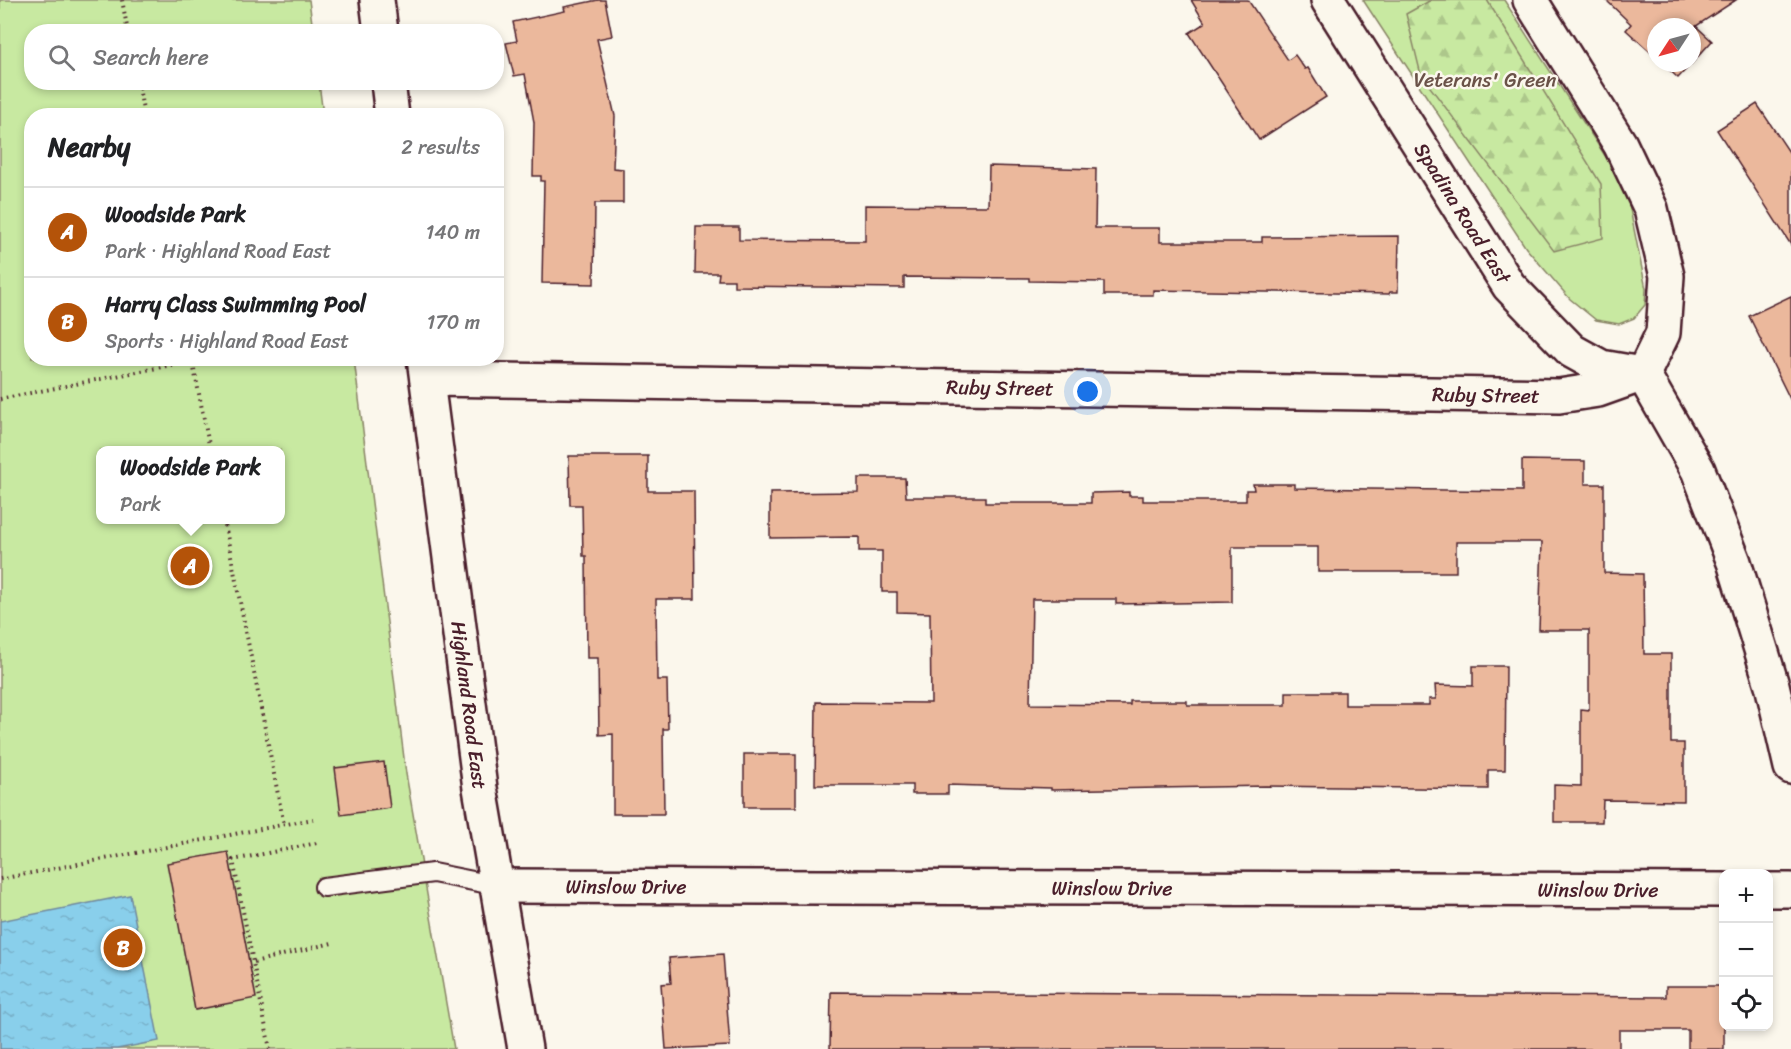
<!DOCTYPE html>
<meta charset="utf-8">
<style>
:root{--surface:#fff;--page:#f6f6f6;--text:#202124;--muted:#757577;--line:#e0e0e0;--accent:#b45309}
body{margin:0;font-family:Sriracha,sans-serif;background:var(--page);color:var(--text)}
.controls{position:absolute;right:18px;bottom:18px;display:grid;overflow:hidden;border-radius:12px;box-shadow:0 3px 9px #0003}
.controls button{width:54px;height:54px;display:grid;place-items:center;padding:0;border:0;border-bottom:2px solid var(--line);background:var(--surface);color:var(--text);font:30px sans-serif}
.compass{position:absolute;left:1647px;top:18px;width:54px;height:54px;border-radius:50%;background:var(--surface);box-shadow:0 3px 9px #0003;rotate:234deg}
.you{position:absolute;left:1088px;top:392px;width:21px;height:21px;margin:-15px;border:4px solid #fff;border-radius:50%;background:#1a73e8;box-shadow:0 0 0 9px #1a73e833}
.badge{display:grid;place-items:center;width:39px;height:39px;border-radius:50%;background:var(--accent);color:#fff;font-size:20px;font-weight:700}
.pin{position:absolute;translate:-50% -50%;border:3px solid #fff;box-shadow:0 2px 6px #0006}
.popup{position:absolute;left:96px;top:446px;width:189px;height:78px;box-sizing:border-box;display:grid;place-content:center;border-radius:12px;background:var(--surface);filter:drop-shadow(0 2px 4px #0005);font-size:20px;white-space:nowrap;color:var(--muted)}
.popup b{font-size:22px;color:var(--text)}
.popup::after{content:'';position:absolute;left:50%;top:100%;margin-left:-12px;border:12px solid transparent;border-top-color:var(--surface)}
.list{margin:0;padding:0;list-style:none}
h2{display:flex;justify-content:space-between;align-items:center;height:78px;margin:0;padding:0 24px;font-size:26px}
h2 small{font-size:20px;font-weight:400;color:var(--muted)}
.list li{display:grid;grid-template-columns:39px 1fr auto;gap:18px;align-items:center;box-sizing:border-box;height:90px;padding:0 24px;border-top:2px solid var(--line)}
.list b{display:block;font-size:22px;white-space:nowrap}
.list p{margin:0;font-size:20px;white-space:nowrap;color:var(--muted)}
.list em{font-size:20px;font-style:normal;color:var(--muted)}
.icon{flex:none;width:33px;height:33px;fill:none;stroke:currentColor;stroke-width:2;stroke-linecap:round;stroke-linejoin:round}
.map{position:relative;flex:none;width:1791px;height:1049px;overflow:hidden}
.search{position:absolute;background:var(--surface);box-shadow:0 3px 9px #0003;left:24px;top:24px;width:480px;height:66px;display:flex;align-items:center;gap:15px;box-sizing:border-box;padding:0 21px;border-radius:24px;color:var(--muted);font-size:22px}
.panel{position:absolute;background:var(--surface);box-shadow:0 3px 9px #0003;left:24px;top:108px;width:480px;height:258px;border-radius:24px}
.map>svg:first-child{display:block}
.green{fill:#c8e9a1;stroke:#898466;stroke-width:1.5;fill-rule:evenodd}
.forest{fill:url(#forest-firs);stroke:#898466;stroke-width:1.5}
.water{fill:url(#water-ripples);stroke:#70899e;stroke-width:1.5}
.building{fill:#ebb89c;stroke:#4a1f2b;stroke-width:1.5}
.lines{fill:none;stroke-linecap:round;stroke-linejoin:round}
.service-casing{stroke:#4a1f2b;stroke-width:22}
.minor-casing{stroke:#4a1f2b;stroke-width:38}
.tertiary-casing{stroke:#4a1f2b;stroke-width:38}
.path{stroke:#4a1f2b;stroke-width:4;stroke-dasharray:1.5 4.5;stroke-linecap:butt}
.service{stroke:#fbf7ec;stroke-width:18}
.minor{stroke:#fbf7ec;stroke-width:33}
.tertiary{stroke:#fbf7ec;stroke-width:33}
.labels{text-anchor:middle;stroke-width:5;stroke-linejoin:round;paint-order:stroke}
.park-label{font-size:20px;fill:#6a5248;stroke:#fbf7ec}
.street-label{font-size:20px;fill:#4a1f2b;stroke:#fbf7ec}
</style>
<div class="map">
<svg width="1791" height="1049" viewBox="0 0 1791 1049">
<defs>
<pattern id="forest-firs" width="22" height="20" patternUnits="userSpaceOnUse" patternTransform="scale(1.5)"><rect width="22" height="20" fill="#c8e9a1"/><path d="M5 1l3.5 6h-7zM16 11l3.5 6h-7z" fill="#adc78b"/></pattern>
<pattern id="water-ripples" width="26" height="14" patternUnits="userSpaceOnUse" patternTransform="scale(1.5)"><rect width="26" height="14" fill="#89cfeb"/><path d="M2 4q2-2 4 0t4 0M15 11q2-2 4 0t4 0" fill="none" stroke="#78b1ca"/></pattern>
</defs>
<rect width="100%" height="100%" fill="#fbf7ec"/>
<filter id="ink" filterUnits="userSpaceOnUse"><feTurbulence type="fractalNoise" baseFrequency=".0167" numOctaves="2"/><feDisplacementMap in="SourceGraphic" scale="12" xChannelSelector="R" yChannelSelector="G"/><feConvolveMatrix kernelMatrix="1 2 1 2 8 2 1 2 1" color-interpolation-filters="sRGB"/></filter>
<g filter="url(#ink)">
<g class="green">
<path d="M0,0H309L313,31L32,32V82L319,83L323,115L32,116V358L354,359L406,774L454,1049H0ZM100,450H280V520H100Z"/>
<path d="M1363,0H1504L1617,174L1629,204L1646,289L1645,305L1634,318L1619,324L1596,320L1570,299L1526,248Z"/>
</g>
<path class="forest" d="M1431,0H1487L1601,184L1603,238L1554,251L1421,75L1406,14Z"/>
<path class="water" d="M130,895L159,1041L117,1049H0V921Z"/>
<g class="building">
<path d="M598,0H605L612,36L597,39L615,116L613,168L623,169V203H595L594,284L542,283L544,181H541V176H533L534,122L525,74L514,76L506,43L517,41L513,22L565,11L564,7Z"/>
<path d="M1191,0H1248L1288,60L1295,55L1305,69L1308,68L1326,97L1259,140L1189,33L1205,23Z"/>
<path d="M1606,0H1736L1696,26L1712,41L1692,63V27H1656V57L1626,30L1631,24Z"/>
<path d="M1662,63H1692L1678,78Z"/>
<path d="M1757,104L1791,155V245L1717,130Z"/>
<path d="M989,166L1096,169L1095,228H1160V242H1262V237L1399,236L1398,292H1390L1389,294L1153,290V295H1104V282L1029,281V278L904,277V288L734,286V280H718L719,273H695L696,227H739V240L865,241V205L988,206Z"/>
<path d="M1791,296V401L1749,316Z"/>
<path d="M569,456H648V491H694L695,599H656L657,680H667L668,729H663L664,814H613V734L599,735L598,658H587L586,556H583L582,505H570Z"/>
<path d="M1522,460L1585,461V484H1604V573L1643,574L1644,654H1671V743H1684V801L1603,800L1602,822H1554V785L1581,786V709L1589,710V630H1539L1542,542H1456V572H1318V547H1232V602L1116,604V599H1032L1030,704L1130,705V701H1187V705H1286V692H1345V705H1429V699H1436L1435,685L1473,686V666H1506L1505,770H1488V789L1266,786L1051,790V788L948,785V794H912V785H815L816,702L931,703L930,613L897,612V592H882V551H859V537L770,538V493L858,492V478H905L906,497H985V503H1091V493L1129,492V496H1143V501H1246V490H1254L1253,484H1294V488L1522,491Z"/>
<rect x="744" y="754" width="52" height="53"/>
<path d="M384,762L390,808L341,815L335,768Z"/>
<path d="M228,852L256,998L195,1010L167,863Z"/>
<path d="M723,954L730,1046L666,1049L661,984L671,983L669,958Z"/>
<path d="M1666,986H1724V1049H1688V1030H1619V1049H830L831,992L1666,997Z"/>
</g>
<g class="lines">
<defs>
<path id="service" d="M324,887L433,873L498,886"/>
<g id="minor">
<path id="s1" d="M1328,0L1509,286L1572,351L1601,367L1641,374"/>
<path d="M1530,0L1620,144L1651,209L1667,276L1663,333L1643,374"/>
<path d="M1643,374L1698,470L1734,562L1772,685L1791,767"/>
<path id="s2" d="M427,379L1559,396L1598,390L1643,374"/>
<path id="s3" d="M498,886L1724,890"/>
<path d="M1768,890H1791"/>
</g>
<g id="tertiary">
<path d="M377,0L381,32"/>
<path d="M388,82L392,116"/>
<path id="s4" d="M424,358L480,788L525,1049"/>
</g>
</defs>
<use href="#service" class="service-casing"/>
<use href="#minor" class="minor-casing"/>
<use href="#tertiary" class="tertiary-casing"/>
<g class="path">
<path d="M122,0L128,32"/>
<path d="M138,82L144,116"/>
<path d="M192,358L210,450"/>
<path d="M0,399L192,361"/>
<path d="M224,520L284,825"/>
<path d="M0,879L313,819"/>
<path d="M254,962L332,943"/>
<path d="M270,1049L233,860L317,843"/>
</g>
<use href="#service" class="service"/>
<use href="#minor" class="minor"/>
<use href="#tertiary" class="tertiary"/>
</g>
</g>
<g class="labels">
<g class="park-label">
<text x="1485" y="87">Veterans' Green</text>
</g>
<g class="street-label">
<text dy="7" stroke="none"><textPath href="#s1" startOffset="252">Spadina Road East</textPath></text>
<text dy="7" stroke="none"><textPath href="#s2" startOffset="573">Ruby Street</textPath></text>
<text dy="7" stroke="none"><textPath href="#s2" startOffset="1059">Ruby Street</textPath></text>
<text dy="7" stroke="none"><textPath href="#s4" startOffset="350">Highland Road East</textPath></text>
<text dy="7" stroke="none"><textPath href="#s3" startOffset="128">Winslow Drive</textPath></text>
<text dy="7" stroke="none"><textPath href="#s3" startOffset="614">Winslow Drive</textPath></text>
<text dy="7" stroke="none"><textPath href="#s3" startOffset="1100">Winslow Drive</textPath></text>
</g>
</g>
</svg>
<div class="controls">
<button>+</button>
<button>−</button>
<button><svg class="icon" aria-label="locate" viewBox="0 0 24 24"><circle cx="12" cy="12" r="6"/><path d="M12 2v4M12 18v4M2 12h4M18 12h4"/></svg></button>
</div>
<svg class="compass" viewBox="-18 -18 36 36"><path d="M0-13l5 13h-10z" fill="#e53935"/><path d="M0 13l5-13h-10z" fill="#757577"/></svg>
<div class="you"></div>
<div class="pin badge" style="left:190px;top:566px">A</div>
<div class="popup"><b>Woodside Park</b>Park</div>
<div class="pin badge" style="left:123px;top:948px">B</div>
<div class="search"><svg class="icon" aria-label="search" viewBox="0 0 24 24"><circle cx="10" cy="10" r="6"/><path d="M15 15l6 6"/></svg>Search here</div>
<section class="panel">
<h2>Nearby<small>2 results</small></h2>
<ul class="list">
<li><span class="badge">A</span><div><b>Woodside Park</b><p>Park · Highland Road East</p></div><em>140 m</em></li>
<li><span class="badge">B</span><div><b>Harry Class Swimming Pool</b><p>Sports · Highland Road East</p></div><em>170 m</em></li>
</ul>
</section>
</div>
